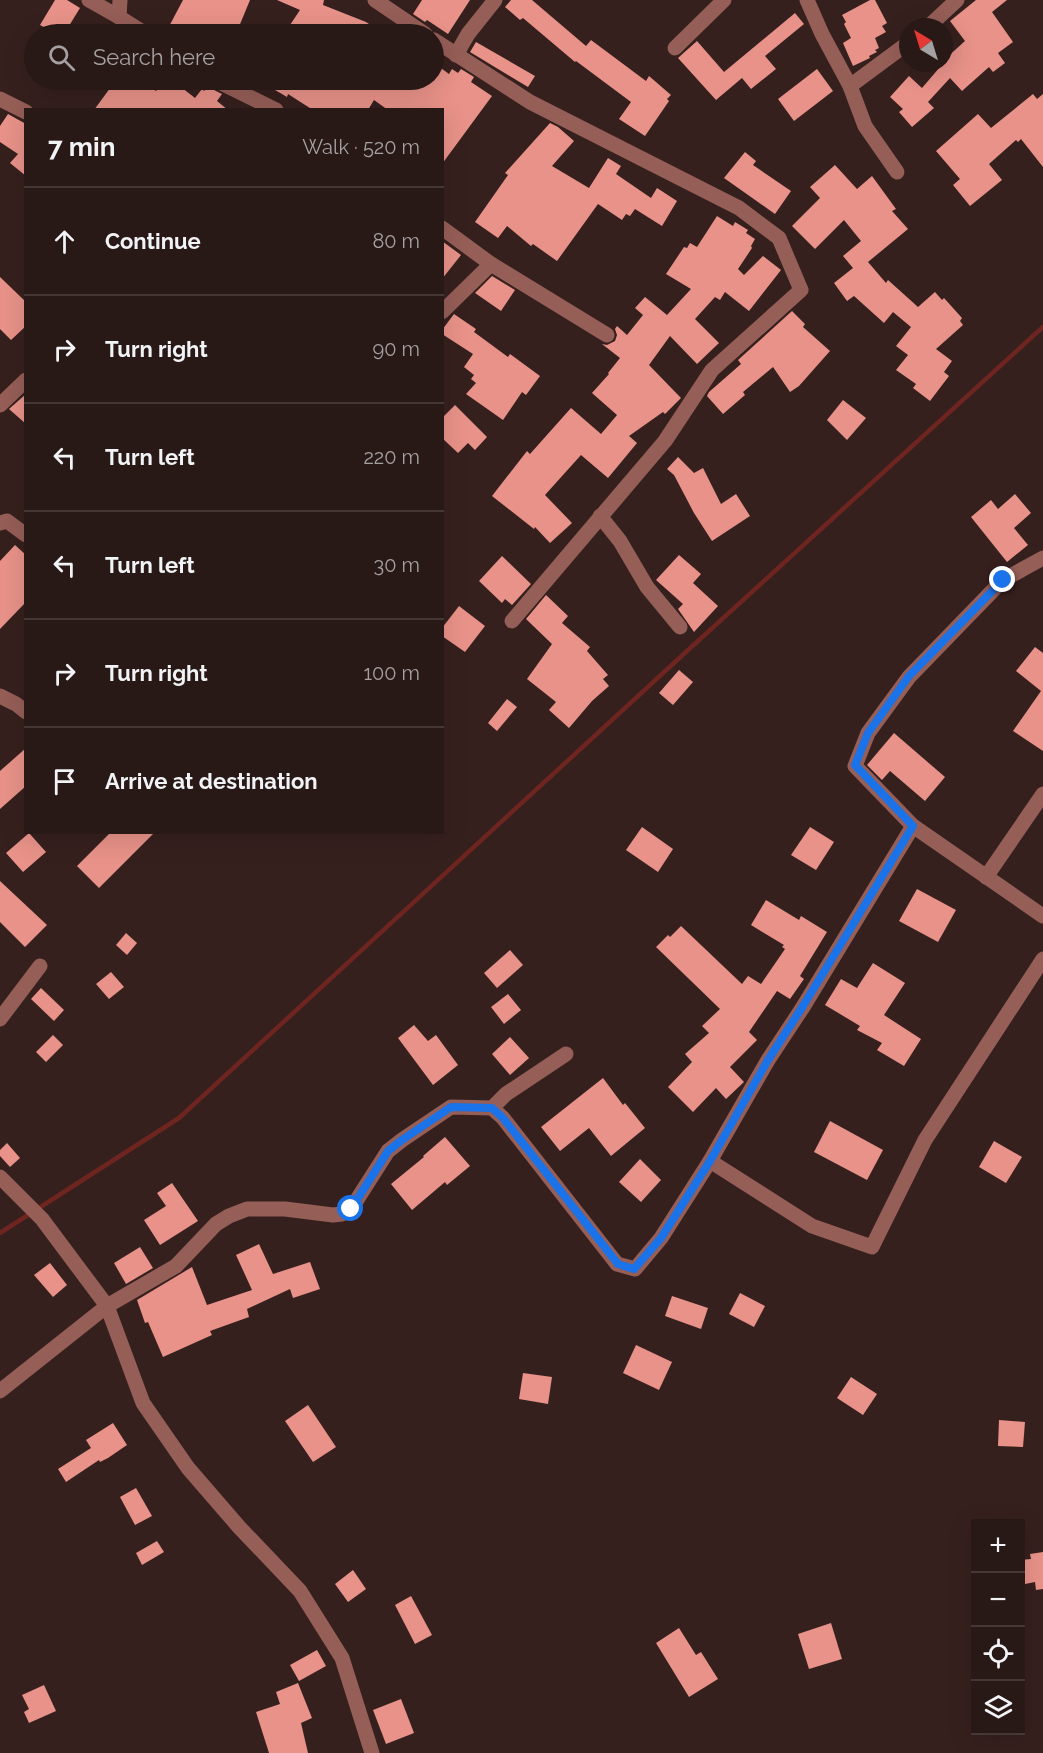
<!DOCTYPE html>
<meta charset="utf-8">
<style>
:root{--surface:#281816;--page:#342523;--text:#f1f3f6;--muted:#a5a0a1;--line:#443735}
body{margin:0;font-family:Raleway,sans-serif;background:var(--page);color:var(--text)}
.controls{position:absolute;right:18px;bottom:18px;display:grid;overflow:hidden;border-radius:0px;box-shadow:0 6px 24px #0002}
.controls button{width:54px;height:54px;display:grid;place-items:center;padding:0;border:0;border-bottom:2px solid var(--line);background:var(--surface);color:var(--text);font:30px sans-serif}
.compass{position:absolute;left:899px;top:18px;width:54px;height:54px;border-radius:50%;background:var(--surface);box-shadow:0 6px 24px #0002;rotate:322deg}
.stop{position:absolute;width:18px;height:18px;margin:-14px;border:4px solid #1a73e8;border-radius:50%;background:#fff}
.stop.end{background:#1a73e8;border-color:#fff;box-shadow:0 2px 6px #0008}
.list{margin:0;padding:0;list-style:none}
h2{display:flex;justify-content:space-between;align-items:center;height:78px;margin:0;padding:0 24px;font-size:26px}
h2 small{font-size:20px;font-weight:400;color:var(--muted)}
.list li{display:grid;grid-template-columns:39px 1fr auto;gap:18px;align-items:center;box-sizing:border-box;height:108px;padding:0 24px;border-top:2px solid var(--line)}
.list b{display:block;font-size:22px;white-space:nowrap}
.list em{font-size:20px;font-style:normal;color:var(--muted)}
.icon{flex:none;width:33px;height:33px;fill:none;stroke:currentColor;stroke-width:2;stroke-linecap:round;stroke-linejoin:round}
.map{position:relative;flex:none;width:1043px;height:1753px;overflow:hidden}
.search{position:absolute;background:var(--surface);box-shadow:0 6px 24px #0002;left:24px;top:24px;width:420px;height:66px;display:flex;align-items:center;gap:15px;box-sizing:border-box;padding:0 21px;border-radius:33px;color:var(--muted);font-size:22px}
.panel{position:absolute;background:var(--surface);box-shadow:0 6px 24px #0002;left:24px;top:108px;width:420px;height:726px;border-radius:0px}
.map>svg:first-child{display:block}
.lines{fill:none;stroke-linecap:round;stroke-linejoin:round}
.stream{stroke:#6e2520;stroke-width:4.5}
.building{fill:#e89289}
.minor{stroke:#955e57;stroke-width:15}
.route{stroke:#1a73e8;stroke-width:8}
</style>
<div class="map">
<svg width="1043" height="1753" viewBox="0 0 1043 1753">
<rect width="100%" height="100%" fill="#36201e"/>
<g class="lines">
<path class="stream" d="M0,1233L179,1118L687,651L1043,327"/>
</g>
<g class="building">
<path d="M55,0H67L80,8L64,34H57L40,25Z"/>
<path d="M183,0H250L236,34H165Z"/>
<path d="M277,0H324L323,5L366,22L384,34H284L300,10Z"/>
<path d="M422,0H470L448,34L427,20L425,22L413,14Z"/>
<path d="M511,0H532L586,46L591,40L646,81L649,76L671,95L667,99L669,101L645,136L619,119L631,102L576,61L575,62L523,18L520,20L505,7Z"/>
<path d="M870,0H875L887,23L882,26L886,32L875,38L879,48L875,50L877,52L869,56L870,58L853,66L843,43L851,38L844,24L846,22L842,15Z"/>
<path d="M976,0H1007L992,12L1013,42L998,53L1005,63L993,72L989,67L962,91L950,78L928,102L934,108L912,127L899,112L903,109L890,97L909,76L922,88L940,67L938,65L944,63V60L965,41L950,21Z"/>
<path d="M795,13L804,24L765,56L776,69L751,89L742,78L716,100L678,58L697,41L724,72Z"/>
<path d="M476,42L535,76L528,87L470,52Z"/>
<path d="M434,63L449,74L452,69L458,73L461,69L474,77L471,82L492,96L442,164V110H388L374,100L368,110H313L288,94L287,97L258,80H373L392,90L399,80H434Z"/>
<path d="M817,69L833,91L794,121L778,99Z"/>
<path d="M116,80H140L156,91L165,80H172L195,98L202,89L204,91L208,87L222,94L217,101L228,110H94Z"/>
<path d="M1033,94L1037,99L1043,94V167L1021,139L1018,142L1016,140L989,164L1002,180L970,206L953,185L960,179L936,151L978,114L991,128Z"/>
<path d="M8,114L26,124V176L10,163L18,154L0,142V126Z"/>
<path d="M550,123L558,127L574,141L552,166L589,188L608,158L621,166L616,174L651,198L657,188L677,201L662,226L635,209L630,216L626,214L622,220L598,204L557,261L533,244L531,246L507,226L498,238L475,222L508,175L505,173Z"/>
<path d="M745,152L756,161L753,165L791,191L775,214L724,178Z"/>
<path d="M835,165L857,189L872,176L896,209L892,211L908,229L868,262L886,283L888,280L918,307L935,292L942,300L944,298L962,318L960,321L963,325L936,349L952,361L944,372L949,376L930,401L913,388L916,384L896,370L908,355L896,346L911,327L893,312L884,323L854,296L847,301L834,283L853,268L843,256L861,241L844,220L815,249L792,226L820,198L810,187Z"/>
<path d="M717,216L733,226L735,222L748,230L746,233L755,239L751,246L752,248L738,269L744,275L763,256L781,270L749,311L725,292L720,300L715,297L695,319L719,343L697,364L670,336L649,365L681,398L665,414L663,412L629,436L637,443L608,478L581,455L545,495L572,523L550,543L535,527L534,529L492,496L527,451L530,454L571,408L601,434L617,415L592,393L609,374L608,373L620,358L602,344L607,345L615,341L617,335L615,329L617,326L627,335L643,315L635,308L645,297L667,315L691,289L666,274L684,247L687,248L690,243L697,247Z"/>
<path d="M442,241L461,255L442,279Z"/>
<path d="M492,276L515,290L501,311L475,293Z"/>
<path d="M0,277L26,302V326L11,340L0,329Z"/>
<path d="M792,311L805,324L803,327L830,351L799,386L790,392L773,367L743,392L745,395L723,414L707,396L709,392L741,364L738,360Z"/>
<path d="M454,314L476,329L474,332L508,357L510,354L540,376L526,395L522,392L503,420L466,394L476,383L471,379L474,375L464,367L473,354L442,334V330Z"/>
<path d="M26,394V424L9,409Z"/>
<path d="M843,400L866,418L847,440L827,420Z"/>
<path d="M455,405L487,437L475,450L468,443L458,453L442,438V418Z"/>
<path d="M678,457L694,473L703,468L721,504L736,494L750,516L712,541L694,513L674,475L667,469Z"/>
<path d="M1015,494L1031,513L1014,528L1028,545L1007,562L971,517L991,500L998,509Z"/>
<path d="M15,545L26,555V602L0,629V561Z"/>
<path d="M679,555L701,574L693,583L718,606L694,632L678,609L683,604L656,580Z"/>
<path d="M502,556L531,584L512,605L505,599L502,603L479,581Z"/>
<path d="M546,595L568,616L562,623L590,647L587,651L608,675L603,679L609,686L592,701L569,728L549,710L556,702L527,679L552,644L526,619Z"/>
<path d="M459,606L485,626L465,652L442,636V628Z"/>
<path d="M1035,647L1043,653V751L1013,731L1041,691L1016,671Z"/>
<path d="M679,670L693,682L673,705L659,693Z"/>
<path d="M507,699L517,707L497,731L488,723Z"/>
<path d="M894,733L945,777L925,801L890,771L882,780L867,765Z"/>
<path d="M26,748V786L0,809V771Z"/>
<path d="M642,827L673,849L658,872L626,850Z"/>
<path d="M810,827L834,842L816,870L791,855Z"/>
<path d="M111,832H155L99,888L77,866Z"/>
<path d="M29,833L46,852L23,872L6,853Z"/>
<path d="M0,881L47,925L25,947L0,922Z"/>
<path d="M917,889L956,910L938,942L899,921Z"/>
<path d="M766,900L799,920L801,916L827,932L800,976L804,979L790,999L777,991L749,1032L757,1040L730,1067L744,1082L726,1099L716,1088L693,1112L668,1087L692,1062L685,1054L709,1033L702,1026L720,1009L656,947L668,935L670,937L681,926L742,984L748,976L761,984L785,949L782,947L784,945L751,925Z"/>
<path d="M126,933L137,943L127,955L116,945Z"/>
<path d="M510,950L523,965L497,988L484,973Z"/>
<path d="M873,963L905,983L884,1015L921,1039L904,1066L877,1050L882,1043L857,1030L860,1026L825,1005L841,979L857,988Z"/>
<path d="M111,972L124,987L109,999L96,984Z"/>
<path d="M41,988L64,1010L54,1021L31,999Z"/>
<path d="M508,994L521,1010L504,1024L491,1007Z"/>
<path d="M414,1025L428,1041L436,1035L458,1065L433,1085L398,1038Z"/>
<path d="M53,1035L63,1045L46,1062L36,1052Z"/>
<path d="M510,1037L529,1058L510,1075L492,1054Z"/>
<path d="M603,1078L623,1105L625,1103L645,1128L611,1156L589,1128L560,1151L541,1127Z"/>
<path d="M830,1121L883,1150L867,1180L814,1152Z"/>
<path d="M445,1137L470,1166L447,1185L445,1182L412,1210L391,1184L424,1157L423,1156Z"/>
<path d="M994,1141L1022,1157L1006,1183L979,1167Z"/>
<path d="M7,1143L20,1158L10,1167L0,1156V1150Z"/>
<path d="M640,1159L661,1180L641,1202L619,1182Z"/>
<path d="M172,1183L198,1221L160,1245L144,1220L166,1206L157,1193Z"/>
<path d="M259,1244L273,1274L310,1262L320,1289L293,1298L290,1289L247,1309L249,1317L210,1331L212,1335L163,1357L148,1322L145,1323L137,1300L192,1267L207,1305L252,1290L236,1255Z"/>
<path d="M140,1247L153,1268L126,1284L114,1263Z"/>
<path d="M50,1263L67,1285L53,1297L34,1275Z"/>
<path d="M740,1293L765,1306L754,1327L729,1314Z"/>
<path d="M672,1296L708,1308L701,1329L665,1316Z"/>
<path d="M636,1345L672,1362L659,1390L623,1373Z"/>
<path d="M523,1373L552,1377L548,1404L519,1399Z"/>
<path d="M851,1377L877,1394L863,1415L837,1398Z"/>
<path d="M308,1405L336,1447L313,1462L285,1421Z"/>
<path d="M999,1420L1025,1422L1023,1447L998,1446Z"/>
<path d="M113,1423L127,1445L108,1458L100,1462L99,1460L66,1482L58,1469L91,1448L86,1440Z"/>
<path d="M136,1488L152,1516L135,1525L120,1497Z"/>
<path d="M157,1541L164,1552L142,1565L136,1553Z"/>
<path d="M1043,1552V1589L1036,1590L1035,1582L1020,1585V1560L1031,1559L1030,1554Z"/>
<path d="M353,1570L366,1589L348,1602L335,1584Z"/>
<path d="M411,1596L432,1635L415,1644L395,1605Z"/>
<path d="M831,1623L842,1659L809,1669L798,1634Z"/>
<path d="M679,1628L696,1655L701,1652L718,1679L689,1697L656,1643Z"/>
<path d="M317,1650L326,1666L299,1681L290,1665Z"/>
<path d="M298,1683L312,1718L301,1723L308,1753H269L256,1712L280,1704L276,1692Z"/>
<path d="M44,1685L56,1711L29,1723L24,1712L29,1709L22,1695Z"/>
<path d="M401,1699L414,1733L386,1744L373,1710Z"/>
</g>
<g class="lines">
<g class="minor">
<path d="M89,0L119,17"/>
<path d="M120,0L119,17L146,34"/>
<path d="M375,0L425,34"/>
<path d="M807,0L822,34L850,86"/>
<path d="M928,27L957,0"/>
<path d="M434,40L530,102L739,208L779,238L801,290L712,370L665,441L512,621"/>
<path d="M675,48L724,0"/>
<path d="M456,55L468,34L495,0"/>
<path d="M215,80L276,110"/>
<path d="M0,99L26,112"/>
<path d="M897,172L865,126L850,86L908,43"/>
<path d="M442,228L491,264L607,335"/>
<path d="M442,312L491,264"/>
<path d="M0,405L26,380"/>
<path d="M600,516L620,541L647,587L680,627"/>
<path d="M0,523L7,521L26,535"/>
<path d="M1043,558L1003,580L909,677L868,733L855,766L913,826L1043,916"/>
<path d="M0,696L16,704L26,712"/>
<path d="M986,877L1043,794"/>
<path d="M0,1019L40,966"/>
<path d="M492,1108L503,1118L617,1264L635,1269L661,1238L710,1161L768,1060L803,1007L913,826"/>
<path d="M710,1161L812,1226L872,1247L925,1140L1043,959"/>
<path d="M0,1177L42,1219L107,1306L143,1403L188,1468L239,1527L300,1591L342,1658L372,1753"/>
<path d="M0,1391L107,1306L176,1266L216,1224L229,1216L247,1209H285L333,1215L342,1214L351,1209L388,1151L402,1140L451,1107L492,1108L506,1094L566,1054"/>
</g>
</g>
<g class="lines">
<path class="route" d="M351,1209L388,1151L402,1140L451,1107L492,1108L503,1118L618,1264L634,1269L661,1238L710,1161L768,1060L803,1006L913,826L855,765L868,733L909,676L1003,580"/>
</g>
</svg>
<div class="controls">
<button>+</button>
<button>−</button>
<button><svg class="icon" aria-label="locate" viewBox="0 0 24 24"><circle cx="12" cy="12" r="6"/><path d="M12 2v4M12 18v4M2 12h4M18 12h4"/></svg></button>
<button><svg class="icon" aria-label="layers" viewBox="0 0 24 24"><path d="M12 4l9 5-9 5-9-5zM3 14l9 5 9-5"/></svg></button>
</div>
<svg class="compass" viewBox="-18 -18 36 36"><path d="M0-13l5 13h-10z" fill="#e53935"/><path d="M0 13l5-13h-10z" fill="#a5a0a1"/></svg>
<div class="stop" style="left:351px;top:1209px"></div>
<div class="stop end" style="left:1003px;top:580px"></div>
<div class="search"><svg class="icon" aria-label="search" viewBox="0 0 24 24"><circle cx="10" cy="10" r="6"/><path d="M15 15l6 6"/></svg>Search here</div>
<section class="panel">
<h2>7 min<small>Walk · 520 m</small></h2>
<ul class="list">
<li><svg class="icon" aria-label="ahead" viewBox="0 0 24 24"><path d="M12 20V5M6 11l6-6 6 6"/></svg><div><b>Continue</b></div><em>80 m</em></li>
<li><svg class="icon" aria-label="right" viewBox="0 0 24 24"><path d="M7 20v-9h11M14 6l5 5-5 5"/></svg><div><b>Turn right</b></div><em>90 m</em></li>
<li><svg class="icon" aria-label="left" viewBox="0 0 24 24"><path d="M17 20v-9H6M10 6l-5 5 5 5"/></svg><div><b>Turn left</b></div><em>220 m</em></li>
<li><svg class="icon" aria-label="left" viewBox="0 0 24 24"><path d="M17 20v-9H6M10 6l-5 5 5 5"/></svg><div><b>Turn left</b></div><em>30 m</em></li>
<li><svg class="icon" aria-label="right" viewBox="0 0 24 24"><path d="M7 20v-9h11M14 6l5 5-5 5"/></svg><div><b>Turn right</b></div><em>100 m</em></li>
<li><svg class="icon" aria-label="arrive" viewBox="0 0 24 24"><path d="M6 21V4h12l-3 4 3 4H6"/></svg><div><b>Arrive at destination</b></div></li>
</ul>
</section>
</div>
